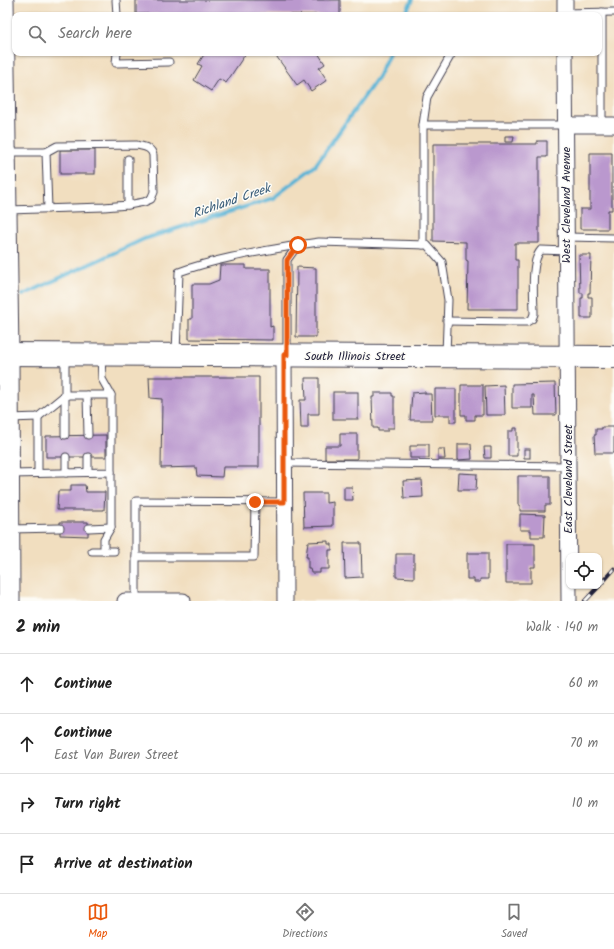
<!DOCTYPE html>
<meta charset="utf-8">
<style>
:root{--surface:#fff;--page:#f2f2f2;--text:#222;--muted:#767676;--line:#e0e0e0;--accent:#ea580c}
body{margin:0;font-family:Kalam,sans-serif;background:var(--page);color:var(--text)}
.controls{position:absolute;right:12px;bottom:12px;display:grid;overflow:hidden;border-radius:8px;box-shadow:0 1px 3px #0004}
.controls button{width:36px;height:36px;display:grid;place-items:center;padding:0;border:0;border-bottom:1px solid var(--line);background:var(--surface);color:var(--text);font:20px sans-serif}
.stop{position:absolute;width:12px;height:12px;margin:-9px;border:3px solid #ea580c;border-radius:50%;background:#fff}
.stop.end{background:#ea580c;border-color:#fff;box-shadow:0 1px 4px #0008}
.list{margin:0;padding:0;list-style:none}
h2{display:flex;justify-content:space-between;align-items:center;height:52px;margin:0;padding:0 16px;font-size:17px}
h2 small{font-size:13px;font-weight:400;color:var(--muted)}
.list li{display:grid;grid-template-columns:26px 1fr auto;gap:12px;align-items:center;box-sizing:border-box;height:60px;padding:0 16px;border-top:1px solid var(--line)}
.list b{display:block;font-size:15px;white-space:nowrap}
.list p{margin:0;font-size:13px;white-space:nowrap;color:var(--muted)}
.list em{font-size:13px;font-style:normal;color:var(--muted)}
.icon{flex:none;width:22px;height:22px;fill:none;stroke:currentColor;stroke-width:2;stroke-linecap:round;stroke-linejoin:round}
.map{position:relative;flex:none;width:614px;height:601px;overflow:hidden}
.search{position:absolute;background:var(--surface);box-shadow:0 1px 3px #0004;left:12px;right:12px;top:12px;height:44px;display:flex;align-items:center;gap:10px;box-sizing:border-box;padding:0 14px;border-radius:8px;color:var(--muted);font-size:15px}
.sheet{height:292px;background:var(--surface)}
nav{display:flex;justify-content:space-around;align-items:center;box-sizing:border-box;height:56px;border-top:1px solid var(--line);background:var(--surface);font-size:11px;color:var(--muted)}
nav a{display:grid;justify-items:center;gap:2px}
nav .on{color:var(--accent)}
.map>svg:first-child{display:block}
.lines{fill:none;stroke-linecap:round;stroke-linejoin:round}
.stream{stroke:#58b3d5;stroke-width:4}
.building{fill:#ba98ce}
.service-casing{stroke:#413e4f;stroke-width:9}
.minor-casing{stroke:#413e4f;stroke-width:17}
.secondary-casing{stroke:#413e4f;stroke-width:23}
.primary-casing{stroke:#413e4f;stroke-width:24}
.service{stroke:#fff;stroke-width:7}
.minor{stroke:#fff;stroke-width:15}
.secondary{stroke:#fff;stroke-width:21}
.primary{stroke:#fff;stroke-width:22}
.rail-casing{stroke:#22223b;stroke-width:4.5}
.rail{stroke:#fdfcf7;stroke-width:3;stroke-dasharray:9;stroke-linecap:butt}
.route{stroke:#ea580c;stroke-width:5}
.labels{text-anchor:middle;stroke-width:3;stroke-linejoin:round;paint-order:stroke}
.street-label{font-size:12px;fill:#22223b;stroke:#fdfcf7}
.water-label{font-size:13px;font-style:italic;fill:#385c79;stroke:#fdfcf7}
</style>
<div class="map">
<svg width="614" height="601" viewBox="0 0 614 601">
<rect width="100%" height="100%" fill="#fdfcf7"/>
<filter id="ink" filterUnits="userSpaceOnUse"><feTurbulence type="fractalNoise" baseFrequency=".025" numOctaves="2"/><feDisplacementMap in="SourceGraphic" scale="8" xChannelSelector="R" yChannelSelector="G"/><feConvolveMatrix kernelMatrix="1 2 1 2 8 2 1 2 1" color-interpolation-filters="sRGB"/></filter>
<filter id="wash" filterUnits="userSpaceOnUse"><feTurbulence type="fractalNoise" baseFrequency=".012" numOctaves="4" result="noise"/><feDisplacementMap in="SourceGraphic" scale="16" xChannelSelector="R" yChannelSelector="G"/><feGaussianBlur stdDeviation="0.9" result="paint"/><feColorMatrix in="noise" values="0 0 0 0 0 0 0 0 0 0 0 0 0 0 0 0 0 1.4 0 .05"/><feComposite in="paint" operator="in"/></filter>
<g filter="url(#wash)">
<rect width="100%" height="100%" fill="#f1debf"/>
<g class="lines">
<g class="stream">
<path d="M405,15L412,0"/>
<path d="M23,295L144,239L273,198L315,166L378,77L389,53"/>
</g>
</g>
<g id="blocks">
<g class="building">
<path d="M136,0H340V15L136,14Z"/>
<path d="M205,53H246L226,83L219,79L211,91L194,80L202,66L198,64Z"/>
<path d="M274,53H318L325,64L319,68L327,80L311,91L304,80L297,85Z"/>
<path d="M505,136H514L513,142H505Z"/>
<path d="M537,141H547V157H539V243H515V260H518V309H467L468,261L466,260V242L433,241V144H537Z"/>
<rect x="60" y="150" width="35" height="24"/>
<path d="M590,153H612V210H608V229H580V209H590Z"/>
<path d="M579,255H591L590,293H588V297H592V318H581V298H583V293H580Z"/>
<path d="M220,265H246V269H270V327L273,326V340L189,339V319H192V284H209L219,280Z"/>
<path d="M297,267L316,268V337H296Z"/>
<path d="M149,377H259V467H223L222,477L197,476L196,467L161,468L162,399L150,398Z"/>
<path d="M305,378H319V414H308V428H301L300,400H306Z"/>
<path d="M555,383L556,415H535L534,395H532V408H512V384Z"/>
<path d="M461,385H483V415H475V420H466V415H461Z"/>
<path d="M504,385L505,415H486L485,386Z"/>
<path d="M435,389H456V422H450V415H435Z"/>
<rect x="333" y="392" width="25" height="27"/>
<path d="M425,392V394H431L432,420H410L412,393Z"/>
<path d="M374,393H392V396H394V428H388V431H378V428H373L372,397H374Z"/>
<path d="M602,427H614V453H595L594,435H596V429H602Z"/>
<path d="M513,428H517V456H508V431H513Z"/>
<path d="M340,434H357V459H325V446H340Z"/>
<path d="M106,435V457H46V436Z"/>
<path d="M417,444H429V458H410V446H417Z"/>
<path d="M458,444H471L472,459L458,460Z"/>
<path d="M484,447H491V458H485Z"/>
<path d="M438,449H444L445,459H438Z"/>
<rect x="524" y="449" width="6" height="9"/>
<path d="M459,473L477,474L476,490H458Z"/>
<path d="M518,476H550V505H545V511H520V505H518Z"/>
<path d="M422,480L423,497L404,498L403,481Z"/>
<path d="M71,485H85L86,492H105L104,510H57L58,491H71Z"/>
<path d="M344,487H352L353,500H344Z"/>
<path d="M303,493H326V503L333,502V526L304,527Z"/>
<path d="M520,514L545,515L544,537H531V530H520Z"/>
<path d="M60,522H88V536L60,535Z"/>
<path d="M328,541V544H332V550H329V569H320V573H311L310,568H308V557H306L308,542Z"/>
<path d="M344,543H361L362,577L345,578Z"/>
<path d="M506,544H535V567H531V583H506Z"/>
<path d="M467,553H488V579H480V582H474V579H467Z"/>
<path d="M396,554H414V578L396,577Z"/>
</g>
</g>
</g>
<g filter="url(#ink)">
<use href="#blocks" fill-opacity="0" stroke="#413e4f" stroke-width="1"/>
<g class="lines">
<defs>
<g id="service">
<path d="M116,0L117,15"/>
<path d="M565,13L614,12"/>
<path d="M117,53L116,63L169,62"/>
<path d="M423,125L427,97L452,53"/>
<path d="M602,125V12"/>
<path d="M7,152H46L57,146L137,145C144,147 151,147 153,155L154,192L151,199L144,202L128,205"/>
<path d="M46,152L48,209"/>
<path d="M8,210L104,207L128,205V159"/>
<path d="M567,237L614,238"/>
<path d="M423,245V125H566"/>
<path d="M447,321L516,322H527L532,319L534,314C534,297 530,262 541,250L567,251"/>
<path d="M176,353L179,272C218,258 258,252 298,245"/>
<path d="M287,353V260L298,245L319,242L427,245L442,262L448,300L446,354"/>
<path d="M65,356V435"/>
<path d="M101,356L102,379L111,395"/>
<path d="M87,395L88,435"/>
<path d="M38,417V473"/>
<path d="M10,418L38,417L65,395H111V472L11,474"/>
<path d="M66,457V473"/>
<path d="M88,457V472"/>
<path d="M284,463L568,466"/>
<path d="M89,528L111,527"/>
<path d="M10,529L60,528"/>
<path d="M92,551H114"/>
<path d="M104,551V539L111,527V472"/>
<path d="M136,557H254L255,502"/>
<path d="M136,601V501L285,502"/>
</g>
<g id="minor">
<path d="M565,0V15"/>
<path d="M565,53L569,601"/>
<path d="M566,125H614"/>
<path d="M284,355L285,601"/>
<path d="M125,601H183"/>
</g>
<path id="secondary" d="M3,0L8,354L9,601"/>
<path id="primary" d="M0,354L614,357"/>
</defs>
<use href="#service" class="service-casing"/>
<use href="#minor" class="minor-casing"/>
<use href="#secondary" class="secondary-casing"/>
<use href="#primary" class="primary-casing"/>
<use href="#service" class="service"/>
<use href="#minor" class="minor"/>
<use href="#secondary" class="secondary"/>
<use href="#primary" class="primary"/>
<defs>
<g id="rail">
<path d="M599,586L614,569"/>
<path d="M585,601L599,586"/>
</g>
</defs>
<use href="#rail" class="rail-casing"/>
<use href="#rail" class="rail"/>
</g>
</g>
<g class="lines" filter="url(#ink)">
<path class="route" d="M255,502H284V355H287V260L298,245"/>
</g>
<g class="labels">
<g class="street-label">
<text transform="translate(566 205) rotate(-90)" y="4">West Cleveland Avenue</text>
<text x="355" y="360">South Illinois Street</text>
<text transform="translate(568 479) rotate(-90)" y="4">East Cleveland Street</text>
</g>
<g class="water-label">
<text transform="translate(231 200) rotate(-19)" y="5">Richland Creek</text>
</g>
</g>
</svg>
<div class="controls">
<button><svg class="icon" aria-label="locate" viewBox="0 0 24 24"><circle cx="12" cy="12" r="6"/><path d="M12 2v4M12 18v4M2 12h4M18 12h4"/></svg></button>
</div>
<div class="stop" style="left:298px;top:245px"></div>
<div class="stop end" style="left:255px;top:502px"></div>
<div class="search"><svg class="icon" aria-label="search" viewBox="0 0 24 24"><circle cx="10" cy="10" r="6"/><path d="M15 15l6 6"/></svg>Search here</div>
</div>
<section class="sheet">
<h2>2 min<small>Walk · 140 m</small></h2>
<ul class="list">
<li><svg class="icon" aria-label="ahead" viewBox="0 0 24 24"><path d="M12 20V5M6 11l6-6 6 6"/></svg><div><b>Continue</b></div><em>60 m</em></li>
<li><svg class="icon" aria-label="ahead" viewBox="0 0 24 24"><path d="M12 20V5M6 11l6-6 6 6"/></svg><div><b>Continue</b><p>East Van Buren Street</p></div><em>70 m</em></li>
<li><svg class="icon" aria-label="right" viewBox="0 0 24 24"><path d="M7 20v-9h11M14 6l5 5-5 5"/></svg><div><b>Turn right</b></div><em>10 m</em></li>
<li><svg class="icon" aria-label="arrive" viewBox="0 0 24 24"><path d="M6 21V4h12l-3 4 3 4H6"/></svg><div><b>Arrive at destination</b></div></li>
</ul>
</section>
<nav>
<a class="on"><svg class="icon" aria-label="map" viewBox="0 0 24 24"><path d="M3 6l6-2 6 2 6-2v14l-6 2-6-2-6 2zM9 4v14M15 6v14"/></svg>Map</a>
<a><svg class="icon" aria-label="directions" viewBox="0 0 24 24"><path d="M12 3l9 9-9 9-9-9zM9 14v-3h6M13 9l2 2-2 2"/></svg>Directions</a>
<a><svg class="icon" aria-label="saved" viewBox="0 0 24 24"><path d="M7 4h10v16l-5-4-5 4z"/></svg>Saved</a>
</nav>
